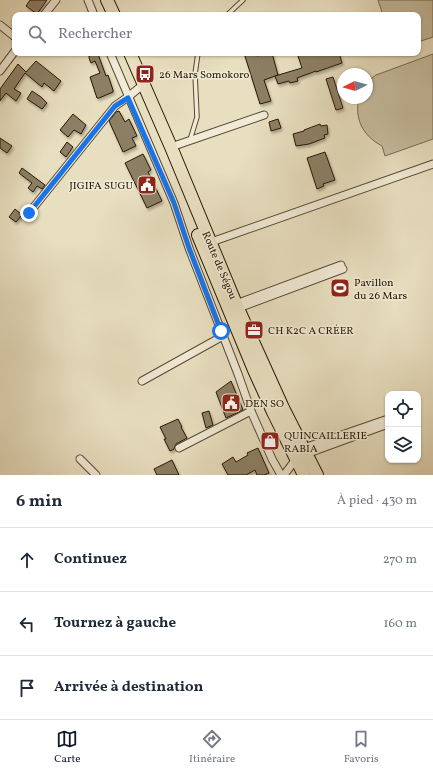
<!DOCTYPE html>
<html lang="fr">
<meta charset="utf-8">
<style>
:root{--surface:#fff;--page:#f2f2f3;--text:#1f2937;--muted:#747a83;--line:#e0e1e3;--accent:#111827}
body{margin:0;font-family:Vollkorn,serif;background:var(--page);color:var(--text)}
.controls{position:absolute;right:12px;bottom:12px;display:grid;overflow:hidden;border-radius:8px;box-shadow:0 1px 3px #0004}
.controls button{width:36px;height:36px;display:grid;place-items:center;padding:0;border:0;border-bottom:1px solid var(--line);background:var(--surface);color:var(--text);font:20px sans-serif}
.compass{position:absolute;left:337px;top:68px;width:36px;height:36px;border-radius:50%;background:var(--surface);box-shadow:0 1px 3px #0004;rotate:265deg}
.stop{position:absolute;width:12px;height:12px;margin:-9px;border:3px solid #1a73e8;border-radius:50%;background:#fff}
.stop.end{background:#1a73e8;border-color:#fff;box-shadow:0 1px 4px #0008}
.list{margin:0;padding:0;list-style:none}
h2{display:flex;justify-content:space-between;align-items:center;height:52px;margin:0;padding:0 16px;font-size:17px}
h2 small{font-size:13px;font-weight:400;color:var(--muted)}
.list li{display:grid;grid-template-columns:26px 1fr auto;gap:12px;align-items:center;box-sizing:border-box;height:64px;padding:0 16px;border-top:1px solid var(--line)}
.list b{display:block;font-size:15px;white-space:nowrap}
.list em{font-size:13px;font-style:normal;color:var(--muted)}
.icon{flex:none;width:22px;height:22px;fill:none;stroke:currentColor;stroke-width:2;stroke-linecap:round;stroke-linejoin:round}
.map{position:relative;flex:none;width:433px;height:475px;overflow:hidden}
.search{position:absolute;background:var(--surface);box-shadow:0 1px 3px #0004;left:12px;right:12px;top:12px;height:44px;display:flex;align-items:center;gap:10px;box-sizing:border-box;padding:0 14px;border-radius:8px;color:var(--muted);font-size:15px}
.sheet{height:244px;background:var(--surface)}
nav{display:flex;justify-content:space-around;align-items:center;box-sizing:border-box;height:56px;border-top:1px solid var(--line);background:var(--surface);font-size:11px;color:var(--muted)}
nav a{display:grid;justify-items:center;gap:2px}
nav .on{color:var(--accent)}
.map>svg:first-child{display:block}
.grass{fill:#c7bda0;stroke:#786a51}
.building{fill:#8c7f65;stroke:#281702;filter:url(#shadow)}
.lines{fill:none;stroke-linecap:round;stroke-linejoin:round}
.service-casing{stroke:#584932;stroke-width:5.5}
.minor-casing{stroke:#584932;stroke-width:9}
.trunk-casing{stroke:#281702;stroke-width:14}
.service{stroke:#f0ead6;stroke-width:3.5}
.minor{stroke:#f0ead6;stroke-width:7}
.trunk{stroke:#e8dfc0;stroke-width:12}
.route{stroke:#1a73e8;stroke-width:5}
.labels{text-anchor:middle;stroke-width:3;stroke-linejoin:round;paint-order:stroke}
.poi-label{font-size:11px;fill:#281702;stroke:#f0ead6;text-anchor:start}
.street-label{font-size:11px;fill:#281702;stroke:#f0ead6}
</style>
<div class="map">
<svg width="433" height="475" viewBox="0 0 433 475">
<defs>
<filter id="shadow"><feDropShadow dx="1.5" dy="2.5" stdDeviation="1" flood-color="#0004"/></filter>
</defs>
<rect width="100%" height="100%" fill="#e8dfc0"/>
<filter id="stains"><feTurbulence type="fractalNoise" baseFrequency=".005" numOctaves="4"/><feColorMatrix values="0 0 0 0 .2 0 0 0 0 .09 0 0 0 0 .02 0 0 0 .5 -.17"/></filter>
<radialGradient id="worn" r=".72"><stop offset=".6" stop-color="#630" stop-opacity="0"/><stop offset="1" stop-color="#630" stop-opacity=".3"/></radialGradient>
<g class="grass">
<path d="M378,0H433V37L418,42V15H383Z"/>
<path d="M433,54V139L385,156L382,146C363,136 354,119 359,98H367V82L376,75Z"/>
</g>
<g class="building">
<path d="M30,0H47L37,14L26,6Z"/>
<path d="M244,53H256L257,56L268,53H272L278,75L264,80L271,101L260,104Z"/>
<path d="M297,53H339L342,63L316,72V71L297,78L298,81L290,83L289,81L278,84L275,76L302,68Z"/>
<path d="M94,54V55L98,54L106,76L108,75L113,90V92L99,98H97L90,77L100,73L95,61L91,63L89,58V56Z"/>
<path d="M36,61L61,81L54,91L44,83L42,87L25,73L14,89L21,93L16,101L6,93L0,101V89L18,64L26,72Z"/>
<path d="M333,77L343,108L336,110L326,79Z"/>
<path d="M32,91L41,97L47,103L42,109L27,99Z"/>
<path d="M119,111L125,122L129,119L137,136L132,138L136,146L123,152L109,121L116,112Z"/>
<path d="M73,114L86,125L81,134L74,130L68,137L60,130Z"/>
<path d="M278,119L281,128L271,131L269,122Z"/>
<path d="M320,124L321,126L327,125L328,134L324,135L325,138L309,144L296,146L293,134L304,131V130Z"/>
<path d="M0,138L12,146L7,153L0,148Z"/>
<path d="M67,142L73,147L66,157L60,152Z"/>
<path d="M325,152L335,180L323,184L324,186L317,189L307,158Z"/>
<path d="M143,154L151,170L148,172L162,201L147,208L125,163Z"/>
<path d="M22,168L45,185L42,189L37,186L33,192L28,188L32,183L19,173Z"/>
<path d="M15,209L22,215L16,222L9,217Z"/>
<path d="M231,381L243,410L226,418L216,392Z"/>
<path d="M209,411L213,425L206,428L202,413Z"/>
<path d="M178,419L182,427H181L187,438L176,444L175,446L174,449L170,451L164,439H166L160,427Z"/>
<path d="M258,448L269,473L264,475H257L255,470L246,475H228L222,464L233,457L236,462L248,455L247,453Z"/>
<path d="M172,460L179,475H157L154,469Z"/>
</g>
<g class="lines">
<defs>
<g id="service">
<path d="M227,15L243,0"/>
<path d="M190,140L197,117L195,74L198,53"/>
</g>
<g id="minor">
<path d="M88,0L94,15"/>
<path d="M44,15L56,0"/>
<path d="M0,25L15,37"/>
<path d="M110,53L174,203L189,248L238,374L251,411L272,459L281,475"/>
<path d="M0,71L15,51"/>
<path d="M171,147L264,115"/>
<path d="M29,213L115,106L128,97L139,88"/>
<path d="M209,244L217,240L433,164"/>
<path d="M233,305L341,265"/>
<path d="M236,309L343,269"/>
<path d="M142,381L223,336"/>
<path d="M179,448L251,411"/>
<path d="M301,449L388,419"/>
<path d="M80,459L96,475"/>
<path d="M284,475L296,459L306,454L388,424"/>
</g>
<g id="trunk">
<path d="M107,0L114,15"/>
<path d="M130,53L171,147L236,304L283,408L317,475"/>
<path d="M198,235L254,370L273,412L304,475"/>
</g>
</defs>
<use href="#service" class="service-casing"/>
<use href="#minor" class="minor-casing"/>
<use href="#trunk" class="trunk-casing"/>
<use href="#service" class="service"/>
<use href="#minor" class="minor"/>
<use href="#trunk" class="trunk"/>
</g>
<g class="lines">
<path class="route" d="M29,213L115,106L128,98L174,203L189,248L221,331"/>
</g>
<defs>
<symbol id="bus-square" viewBox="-11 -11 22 22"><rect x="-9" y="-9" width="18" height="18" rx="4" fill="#8f2418" stroke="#f0ead6"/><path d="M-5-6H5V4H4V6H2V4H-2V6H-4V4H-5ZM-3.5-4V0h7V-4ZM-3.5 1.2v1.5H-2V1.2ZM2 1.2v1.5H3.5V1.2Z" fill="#fff"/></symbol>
<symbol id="civic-square" viewBox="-11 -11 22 22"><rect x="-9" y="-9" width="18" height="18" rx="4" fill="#8f2418" stroke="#f0ead6"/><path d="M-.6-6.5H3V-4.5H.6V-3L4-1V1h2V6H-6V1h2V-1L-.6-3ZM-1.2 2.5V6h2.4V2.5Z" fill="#fff"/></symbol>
<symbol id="stadium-square" viewBox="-11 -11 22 22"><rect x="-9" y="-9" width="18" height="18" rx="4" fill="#8f2418" stroke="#f0ead6"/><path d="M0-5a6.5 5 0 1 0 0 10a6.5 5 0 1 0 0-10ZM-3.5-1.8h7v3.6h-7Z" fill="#fff"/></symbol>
<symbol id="office-square" viewBox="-11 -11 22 22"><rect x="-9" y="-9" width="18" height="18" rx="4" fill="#8f2418" stroke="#f0ead6"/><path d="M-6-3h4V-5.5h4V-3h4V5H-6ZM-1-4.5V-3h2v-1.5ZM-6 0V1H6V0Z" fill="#fff"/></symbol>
<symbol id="shop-square" viewBox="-11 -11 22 22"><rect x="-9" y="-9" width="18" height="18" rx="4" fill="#8f2418" stroke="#f0ead6"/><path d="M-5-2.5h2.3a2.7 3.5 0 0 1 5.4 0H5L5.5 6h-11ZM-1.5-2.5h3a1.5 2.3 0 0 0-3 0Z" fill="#fff"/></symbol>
</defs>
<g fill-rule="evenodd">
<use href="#bus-square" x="134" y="63" width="22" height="22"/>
<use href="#civic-square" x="136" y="174" width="22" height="22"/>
<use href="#stadium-square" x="329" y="277" width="22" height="22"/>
<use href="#office-square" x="243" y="319" width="22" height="22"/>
<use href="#civic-square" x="220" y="392" width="22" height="22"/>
<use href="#shop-square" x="259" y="430" width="22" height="22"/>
</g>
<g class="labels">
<g class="poi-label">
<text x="159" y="78">26 Mars Somokoro</text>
<text x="133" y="189" text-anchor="end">JIGIFA SUGU</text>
<text x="354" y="286">Pavillon<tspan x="354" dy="13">du 26 Mars</tspan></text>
<text x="268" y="334">CH K2C A CRÉER</text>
<text x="245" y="407">DEN SO</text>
<text x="284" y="439">QUINCAILLERIE<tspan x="284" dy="13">RABIA</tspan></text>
</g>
<g class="street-label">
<text transform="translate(220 265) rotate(67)" y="4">Route de Ségou</text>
</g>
</g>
<rect width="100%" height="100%" filter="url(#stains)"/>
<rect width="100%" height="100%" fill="url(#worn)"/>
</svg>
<div class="controls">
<button><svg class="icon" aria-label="locate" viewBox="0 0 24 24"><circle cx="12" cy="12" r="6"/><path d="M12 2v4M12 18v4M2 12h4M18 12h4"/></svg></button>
<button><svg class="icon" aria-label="layers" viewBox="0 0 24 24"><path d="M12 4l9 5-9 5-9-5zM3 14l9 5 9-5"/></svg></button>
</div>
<svg class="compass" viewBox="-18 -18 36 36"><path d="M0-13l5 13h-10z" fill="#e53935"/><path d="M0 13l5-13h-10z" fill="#747a83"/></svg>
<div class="stop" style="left:221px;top:331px"></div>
<div class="stop end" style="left:29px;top:213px"></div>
<div class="search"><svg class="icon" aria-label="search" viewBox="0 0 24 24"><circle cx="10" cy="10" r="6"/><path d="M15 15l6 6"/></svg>Rechercher</div>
</div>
<section class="sheet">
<h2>6 min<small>À pied · 430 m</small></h2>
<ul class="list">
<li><svg class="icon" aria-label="ahead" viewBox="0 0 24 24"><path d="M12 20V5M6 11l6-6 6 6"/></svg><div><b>Continuez</b></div><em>270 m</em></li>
<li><svg class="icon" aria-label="left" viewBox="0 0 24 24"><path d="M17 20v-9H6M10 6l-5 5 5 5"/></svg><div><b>Tournez à gauche</b></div><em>160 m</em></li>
<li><svg class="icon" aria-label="arrive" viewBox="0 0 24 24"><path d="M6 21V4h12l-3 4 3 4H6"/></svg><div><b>Arrivée à destination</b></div></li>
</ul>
</section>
<nav>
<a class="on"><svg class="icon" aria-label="map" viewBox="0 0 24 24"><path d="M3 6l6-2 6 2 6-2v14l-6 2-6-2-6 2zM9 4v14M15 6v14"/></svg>Carte</a>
<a><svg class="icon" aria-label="directions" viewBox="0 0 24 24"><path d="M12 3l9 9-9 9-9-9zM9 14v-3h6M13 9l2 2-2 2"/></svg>Itinéraire</a>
<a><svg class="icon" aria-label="saved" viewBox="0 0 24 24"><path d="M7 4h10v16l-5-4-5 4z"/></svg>Favoris</a>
</nav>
